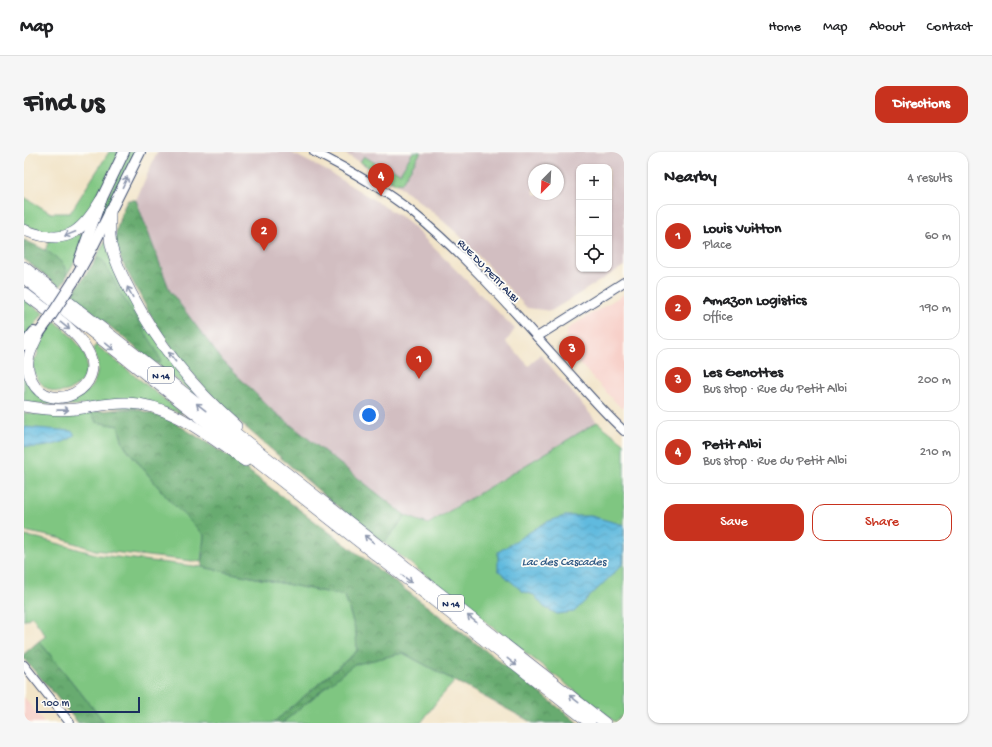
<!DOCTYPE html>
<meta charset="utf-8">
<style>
:root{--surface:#fff;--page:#f6f6f6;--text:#202124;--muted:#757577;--line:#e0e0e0;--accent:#c8321e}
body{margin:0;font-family:"Gochi Hand",sans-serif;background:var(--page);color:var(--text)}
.controls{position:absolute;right:12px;top:12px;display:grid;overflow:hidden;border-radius:8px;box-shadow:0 1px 3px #0004}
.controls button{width:36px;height:36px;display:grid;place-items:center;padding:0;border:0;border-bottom:1px solid var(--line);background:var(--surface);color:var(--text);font:20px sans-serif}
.compass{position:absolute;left:504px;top:12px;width:36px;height:36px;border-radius:50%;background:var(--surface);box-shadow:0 1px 3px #0004;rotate:204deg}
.scale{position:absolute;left:12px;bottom:10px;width:104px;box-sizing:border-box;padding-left:4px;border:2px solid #1b2f5e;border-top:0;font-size:11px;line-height:14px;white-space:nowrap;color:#1b2f5e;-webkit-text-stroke:3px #fdfcf7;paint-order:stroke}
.you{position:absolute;left:345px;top:263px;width:14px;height:14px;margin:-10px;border:3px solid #fff;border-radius:50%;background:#1a73e8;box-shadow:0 0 0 6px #1a73e833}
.badge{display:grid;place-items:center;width:26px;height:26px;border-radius:50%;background:var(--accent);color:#fff;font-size:13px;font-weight:700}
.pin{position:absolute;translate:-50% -33px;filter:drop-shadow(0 1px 2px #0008)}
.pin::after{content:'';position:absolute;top:21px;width:14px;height:12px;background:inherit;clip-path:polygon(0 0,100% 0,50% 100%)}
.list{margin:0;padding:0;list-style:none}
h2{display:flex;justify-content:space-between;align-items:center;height:52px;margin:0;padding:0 16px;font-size:17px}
h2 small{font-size:13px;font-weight:400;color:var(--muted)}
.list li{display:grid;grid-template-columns:26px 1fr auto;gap:12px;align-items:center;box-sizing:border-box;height:64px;margin:0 8px 8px;padding:0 8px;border:1px solid var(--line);border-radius:12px}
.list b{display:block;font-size:15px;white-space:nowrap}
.list p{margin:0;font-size:13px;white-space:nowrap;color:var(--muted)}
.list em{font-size:13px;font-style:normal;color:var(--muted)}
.actions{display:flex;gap:8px;padding:12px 16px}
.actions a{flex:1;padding:9px 0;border:1px solid var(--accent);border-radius:12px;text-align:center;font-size:14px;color:var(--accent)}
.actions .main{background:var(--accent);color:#fff}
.icon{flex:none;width:22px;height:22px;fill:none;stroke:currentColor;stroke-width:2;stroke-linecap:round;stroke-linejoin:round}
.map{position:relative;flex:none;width:600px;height:571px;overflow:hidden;border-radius:12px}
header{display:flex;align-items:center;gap:24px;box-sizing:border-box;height:56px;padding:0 20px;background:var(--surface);border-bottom:1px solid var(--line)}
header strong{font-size:19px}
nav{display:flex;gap:22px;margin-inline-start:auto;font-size:14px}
.intro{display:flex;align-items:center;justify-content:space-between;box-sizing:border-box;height:96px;padding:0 24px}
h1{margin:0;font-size:28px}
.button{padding:10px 18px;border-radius:12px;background:var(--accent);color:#fff;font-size:14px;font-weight:700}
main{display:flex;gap:24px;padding:0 24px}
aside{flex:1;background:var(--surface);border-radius:12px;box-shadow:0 1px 3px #0004}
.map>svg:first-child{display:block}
.built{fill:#f7d0c9}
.industrial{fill:#d2bec1;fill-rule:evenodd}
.green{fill:#7fc681;stroke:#4d7a70}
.forest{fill:url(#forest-crowns);stroke:#416d66}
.water{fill:url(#water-waves);stroke:#3e749e}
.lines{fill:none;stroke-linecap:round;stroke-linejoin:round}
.minor-casing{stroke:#3b4a6e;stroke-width:10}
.major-casing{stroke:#3b4a6e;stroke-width:12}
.highway-casing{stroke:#3b4a6e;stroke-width:12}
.minor{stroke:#fff;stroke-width:8}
.major{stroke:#fff;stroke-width:10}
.highway{stroke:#fff;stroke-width:11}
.major-bridge-casing{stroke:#3b4a6e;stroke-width:12;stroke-linecap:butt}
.major-bridge{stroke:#fff;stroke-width:10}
.oneway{stroke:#8d97ae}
.labels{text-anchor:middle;stroke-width:3.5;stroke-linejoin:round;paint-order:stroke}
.shield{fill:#fdfcf7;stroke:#5f6c8c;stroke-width:1}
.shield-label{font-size:10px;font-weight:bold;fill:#1b2f5e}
.street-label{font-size:11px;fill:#1b2f5e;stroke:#fdfcf7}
.water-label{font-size:12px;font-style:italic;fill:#305984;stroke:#fdfcf7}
</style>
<header>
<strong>Map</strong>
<nav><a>Home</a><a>Map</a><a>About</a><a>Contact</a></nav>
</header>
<div class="intro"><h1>Find us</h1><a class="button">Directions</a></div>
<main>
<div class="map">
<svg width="600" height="571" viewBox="0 0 600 571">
<defs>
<pattern id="forest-crowns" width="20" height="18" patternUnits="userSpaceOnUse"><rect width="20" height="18" fill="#67ab6f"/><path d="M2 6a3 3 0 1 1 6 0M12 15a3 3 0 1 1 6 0" fill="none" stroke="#548c5e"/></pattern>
<pattern id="water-waves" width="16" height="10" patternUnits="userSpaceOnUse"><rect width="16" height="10" fill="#61bade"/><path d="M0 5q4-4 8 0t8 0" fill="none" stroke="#4f98b7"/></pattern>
</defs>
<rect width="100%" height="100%" fill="#fdfcf7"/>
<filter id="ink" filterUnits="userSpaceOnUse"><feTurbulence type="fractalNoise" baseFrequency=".025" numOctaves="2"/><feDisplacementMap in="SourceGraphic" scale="8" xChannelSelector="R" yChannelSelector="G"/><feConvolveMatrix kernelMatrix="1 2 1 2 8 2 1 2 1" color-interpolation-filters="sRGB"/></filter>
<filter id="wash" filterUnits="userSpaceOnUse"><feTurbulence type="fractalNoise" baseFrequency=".012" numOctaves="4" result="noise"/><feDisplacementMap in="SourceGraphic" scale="16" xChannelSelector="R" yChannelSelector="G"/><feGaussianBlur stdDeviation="0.9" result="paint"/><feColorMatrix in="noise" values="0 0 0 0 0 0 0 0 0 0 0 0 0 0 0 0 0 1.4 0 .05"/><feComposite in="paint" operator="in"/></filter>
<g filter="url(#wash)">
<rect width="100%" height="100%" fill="#f2e4c8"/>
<g class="built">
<path d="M600,142V255L597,256L541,196L543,177Z"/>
<path d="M0,545L20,571H0Z"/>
</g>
<g class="industrial">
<path d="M133,0H266L305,20L382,68L491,177L482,190L505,214L516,202L573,270L404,372L382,364L248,258L198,208L146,139L112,48Z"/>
<path d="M318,0H600V114L527,159L503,156L434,82L405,57L375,34ZM555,15H585V117H555ZM510,18H534V42H510Z"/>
</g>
<g class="green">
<path d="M85,0H96L73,49L51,77L28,82L0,73V45L27,61H46Z"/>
<path d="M104,0H112L63,97L71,70Z"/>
<path d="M389,0H397L377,32L374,30L373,32L336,10L340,4L359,16L362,13L376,21Z"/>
<path d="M57,82L59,83L54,104L36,135L0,107V88L21,99L25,88Z"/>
<path d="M82,90L86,105L177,248L48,143L69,112L80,91Z"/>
<path d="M0,146L19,161L0,189Z"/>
<path d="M31,169C39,176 56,192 60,201C74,232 32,256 14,227C11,222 8,217 9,212C9,209 11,207 13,204C14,202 14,198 15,196C18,186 25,177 31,169Z"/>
<path d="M72,193L159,262L143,257L0,251V219L27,250C51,253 78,236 73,209C73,205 70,201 69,197Z"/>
<path d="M67,260L72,270L95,274L99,292L145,348L180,383L177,410L71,398L35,386L0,379V261L34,264Z"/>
<path d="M573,270L600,291V562L591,570L360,391L382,364L404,372Z"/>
<path d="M0,384L14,386L75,403L178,415L321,444L332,480L333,499L249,571H81L15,489L22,484L8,464L0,469Z"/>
<path d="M379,501L431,529L413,549L397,571H258L329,512Z"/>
</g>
<g class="forest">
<path d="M104,48H112L146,139L198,208L248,258L382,364L360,391L308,350L210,265L181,237L149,198L132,173L98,110L93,97L91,84L97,62L102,51Z"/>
<path d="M0,88C13,94 46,107 42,125C42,129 38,132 36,135L0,107Z"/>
<path d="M73,106L78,108L80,110L97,142L130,194L137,209L136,211H130L48,143Z"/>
<path d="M98,257H112L143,266L206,305L491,521L554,571H509L379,501L329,513L258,571H249L333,499L332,480L321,444L178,415L180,383L145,348L99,292L94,274L72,270L67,260Z"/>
<path d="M15,489L81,571H54L27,538L0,507V502Z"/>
</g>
<g class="water">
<path d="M0,275L47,279L50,281V284C41,292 11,298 0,294Z"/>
<path d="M541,364H567L600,373L599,412L550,460L533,462L520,455L510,443L498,439L474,418V400L522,370Z"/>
</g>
</g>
<g filter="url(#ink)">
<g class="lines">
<defs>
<g id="minor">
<path d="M290,0C324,17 358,36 388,60C440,102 485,154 530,204C553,229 575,256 600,279"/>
<path d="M513,185L600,130"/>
<path d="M0,513L46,571"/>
</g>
<g id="major">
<path d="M55,109L77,48L100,0"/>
<path d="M49,130L67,98L116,0"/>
<path d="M9,190L23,170"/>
<path d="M0,193L10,180"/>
</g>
<g id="highway">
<path d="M86,60C86,71 85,82 87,93C91,110 99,126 107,141C133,191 169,236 212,274"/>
<path d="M0,78C41,94 56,83 77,48"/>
<path d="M0,115L581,571"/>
<path d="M0,126L106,210L566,571"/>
<path d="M0,141C19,156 51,176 63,198C85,236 26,265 8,229C5,223 3,216 4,209C5,200 10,191 14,183"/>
<path d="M0,254C17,257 34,259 52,257C69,255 87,250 104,251C148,252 186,286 221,309"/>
</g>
</defs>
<use href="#minor" class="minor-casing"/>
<use href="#major" class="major-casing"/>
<use href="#highway" class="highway-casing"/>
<use href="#minor" class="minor"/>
<use href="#major" class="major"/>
<use href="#highway" class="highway"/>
<defs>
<path id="major-bridge" d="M23,170L49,130"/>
</defs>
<use href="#major-bridge" class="major-bridge-casing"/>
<use href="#major-bridge" class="major-bridge"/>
</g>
<defs><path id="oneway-shaft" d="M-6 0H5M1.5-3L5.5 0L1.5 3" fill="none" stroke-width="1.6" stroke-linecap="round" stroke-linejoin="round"/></defs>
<g class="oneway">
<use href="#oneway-shaft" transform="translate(101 30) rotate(-64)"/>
<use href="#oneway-shaft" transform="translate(46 82) rotate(158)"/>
<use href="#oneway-shaft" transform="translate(106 140) rotate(-118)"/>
<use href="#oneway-shaft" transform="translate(41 174) rotate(39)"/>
<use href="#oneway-shaft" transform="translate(85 194) rotate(39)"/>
<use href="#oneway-shaft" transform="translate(148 205) rotate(-127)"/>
<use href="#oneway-shaft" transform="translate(177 255) rotate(-142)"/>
<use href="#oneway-shaft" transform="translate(39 258) rotate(-1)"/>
<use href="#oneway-shaft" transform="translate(345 387) rotate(-142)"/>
<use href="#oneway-shaft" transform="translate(383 427) rotate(38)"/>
<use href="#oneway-shaft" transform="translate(448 467) rotate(-142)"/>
<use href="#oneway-shaft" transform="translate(488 510) rotate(38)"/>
<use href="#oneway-shaft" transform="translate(550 547) rotate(-142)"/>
</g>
</g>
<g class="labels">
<g class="shield">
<rect x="124" y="215" width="26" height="16" rx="3"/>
<rect x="414" y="443" width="26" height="16" rx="3"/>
</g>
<g class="shield-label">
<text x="137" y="227">N 14</text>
<text x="427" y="455">N 14</text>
</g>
<g class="street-label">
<text transform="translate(465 118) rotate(46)" y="4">RUE DU PETIT ALBI</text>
</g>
<g class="water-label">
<text x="540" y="413">Lac des Cascades</text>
</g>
</g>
</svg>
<div class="controls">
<button>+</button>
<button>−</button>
<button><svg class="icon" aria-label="locate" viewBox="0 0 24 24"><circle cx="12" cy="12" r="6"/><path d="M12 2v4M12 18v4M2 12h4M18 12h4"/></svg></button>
</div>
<svg class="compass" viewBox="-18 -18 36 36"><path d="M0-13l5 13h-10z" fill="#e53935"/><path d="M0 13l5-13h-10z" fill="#757577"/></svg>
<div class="scale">100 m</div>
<div class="you"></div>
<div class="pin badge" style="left:395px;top:227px">1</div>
<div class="pin badge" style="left:240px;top:99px">2</div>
<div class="pin badge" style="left:548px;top:217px">3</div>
<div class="pin badge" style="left:357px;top:44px">4</div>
</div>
<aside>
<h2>Nearby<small>4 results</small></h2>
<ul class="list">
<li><span class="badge">1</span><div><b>Louis Vuitton</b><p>Place</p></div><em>60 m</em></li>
<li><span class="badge">2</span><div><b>Amazon Logistics</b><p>Office</p></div><em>190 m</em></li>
<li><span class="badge">3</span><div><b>Les Genottes</b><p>Bus stop · Rue du Petit Albi</p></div><em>200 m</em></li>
<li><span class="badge">4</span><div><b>Petit Albi</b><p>Bus stop · Rue du Petit Albi</p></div><em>210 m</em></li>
</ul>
<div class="actions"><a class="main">Save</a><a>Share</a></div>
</aside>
</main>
